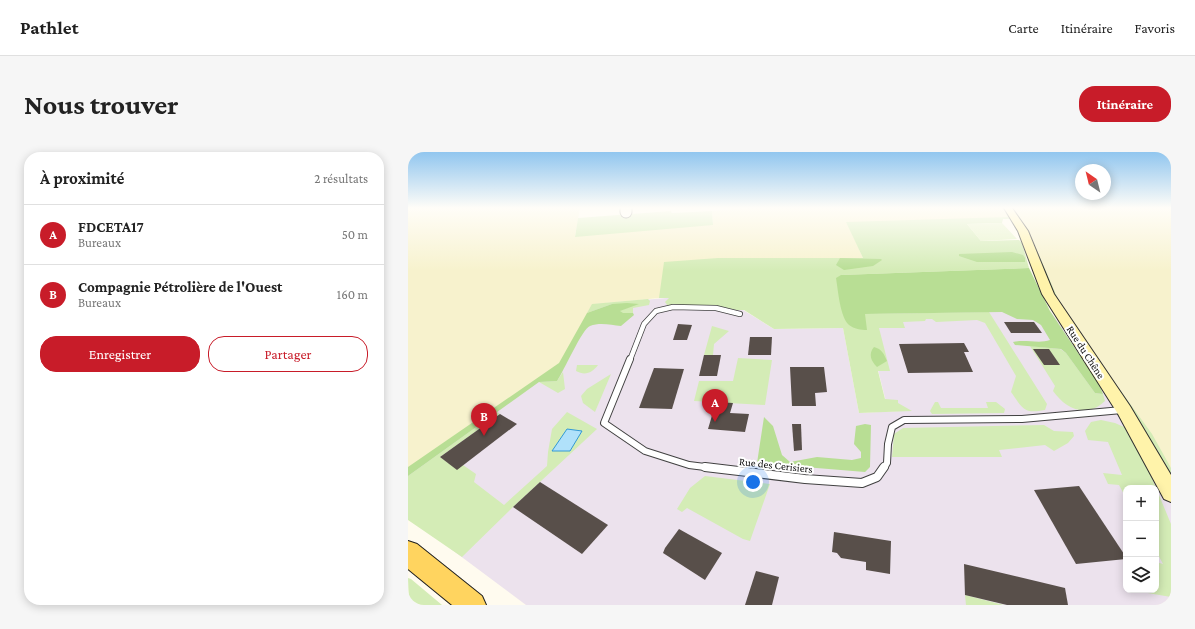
<!DOCTYPE html>
<html lang="fr">
<meta charset="utf-8">
<style>
:root{--surface:#fff;--page:#f6f6f6;--text:#222;--muted:#767676;--line:#e0e0e0;--accent:#c81c29}
body{margin:0;font-family:"Crimson Pro",serif;background:var(--page);color:var(--text)}
.controls{position:absolute;right:12px;bottom:12px;display:grid;overflow:hidden;border-radius:8px;box-shadow:0 2px 10px #0003}
.controls button{width:36px;height:36px;display:grid;place-items:center;padding:0;border:0;border-bottom:1px solid var(--line);background:var(--surface);color:var(--text);font:20px sans-serif}
.compass{position:absolute;left:667px;top:12px;width:36px;height:36px;border-radius:50%;background:var(--surface);box-shadow:0 2px 10px #0003;rotate:325deg}
.you{position:absolute;left:345px;top:330px;width:14px;height:14px;margin:-10px;border:3px solid #fff;border-radius:50%;background:#1a73e8;box-shadow:0 0 0 6px #1a73e833}
.badge{display:grid;place-items:center;width:26px;height:26px;border-radius:50%;background:var(--accent);color:#fff;font-size:13px;font-weight:700}
.pin{position:absolute;translate:-50% -33px;filter:drop-shadow(0 1px 2px #0008)}
.pin::after{content:'';position:absolute;top:21px;width:14px;height:12px;background:inherit;clip-path:polygon(0 0,100% 0,50% 100%)}
.list{margin:0;padding:0;list-style:none}
h2{display:flex;justify-content:space-between;align-items:center;height:52px;margin:0;padding:0 16px;font-size:17px}
h2 small{font-size:13px;font-weight:400;color:var(--muted)}
.list li{display:grid;grid-template-columns:26px 1fr auto;gap:12px;align-items:center;box-sizing:border-box;height:60px;padding:0 16px;border-top:1px solid var(--line)}
.list b{display:block;font-size:15px;white-space:nowrap}
.list p{margin:0;font-size:13px;white-space:nowrap;color:var(--muted)}
.list em{font-size:13px;font-style:normal;color:var(--muted)}
.actions{display:flex;gap:8px;padding:12px 16px}
.actions a{flex:1;padding:9px 0;border:1px solid var(--accent);border-radius:16px;text-align:center;font-size:14px;color:var(--accent)}
.actions .main{background:var(--accent);color:#fff}
.icon{flex:none;width:22px;height:22px;fill:none;stroke:currentColor;stroke-width:2;stroke-linecap:round;stroke-linejoin:round}
.map{position:relative;flex:none;width:763px;height:453px;overflow:hidden;border-radius:16px}
header{display:flex;align-items:center;gap:24px;box-sizing:border-box;height:56px;padding:0 20px;background:var(--surface);border-bottom:1px solid var(--line)}
header strong{font-size:19px}
nav{display:flex;gap:22px;margin-inline-start:auto;font-size:14px}
.intro{display:flex;align-items:center;justify-content:space-between;box-sizing:border-box;height:96px;padding:0 24px}
h1{margin:0;font-size:28px}
.button{padding:10px 18px;border-radius:16px;background:var(--accent);color:#fff;font-size:14px;font-weight:700}
main{display:flex;gap:24px;padding:0 24px}
aside{flex:1;background:var(--surface);border-radius:16px;box-shadow:0 2px 10px #0003}
.map>svg:first-child{display:block}
.industrial{fill:#ece2ed;fill-rule:evenodd}
.farmland{fill:#f7f2cd}
.green{fill:#d4ecb6}
.forest{fill:#b8de94}
.pitch{fill:#e5f3c8}
.water{fill:#b0e1fa;stroke:#3299d6}
.building{fill:#584f4a}
.lines{fill:none;stroke-linecap:round;stroke-linejoin:round}
.lane-far2-casing{stroke:#414141;stroke-width:6}
.lane-far1-casing{stroke:#414141;stroke-width:8}
.lane-casing{stroke:#414141;stroke-width:10}
.street-casing{stroke:#414141;stroke-width:13}
.secondary-casing{stroke:#303030;stroke-width:2}
.primary-casing{stroke:#1f1f1f;stroke-width:2}
.lane-far2{stroke:#fff;stroke-width:4.5}
.lane-far1{stroke:#fff;stroke-width:6}
.lane{stroke:#fff;stroke-width:8}
.street{stroke:#fff;stroke-width:11}
.secondary{fill:#fff3aa;fill-rule:evenodd}
.primary{fill:#ffd45f;fill-rule:evenodd}
.labels{text-anchor:middle;stroke-width:4;stroke-linejoin:round;paint-order:stroke}
.street-label{font-size:11px;fill:#0e0e0e;stroke:#fff}
</style>
<header>
<strong>Pathlet</strong>
<nav><a>Carte</a><a>Itinéraire</a><a>Favoris</a></nav>
</header>
<div class="intro"><h1>Nous trouver</h1><a class="button">Itinéraire</a></div>
<main>
<aside>
<h2>À proximité<small>2 résultats</small></h2>
<ul class="list">
<li><span class="badge">A</span><div><b>FDCETA17</b><p>Bureaux</p></div><em>50 m</em></li>
<li><span class="badge">B</span><div><b>Compagnie Pétrolière de l'Ouest</b><p>Bureaux</p></div><em>160 m</em></li>
</ul>
<div class="actions"><a class="main">Enregistrer</a><a>Partager</a></div>
</aside>
<div class="map">
<svg width="763" height="453" viewBox="0 0 763 453">
<rect width="100%" height="100%" fill="#fffbef"/>
<path class="industrial" d="M309,142L366,177L435,176L451,261L493,259L478,250L456,162L642,159L716,258L763,341V453H118L0,365V315L184,152ZM718,336H748V438H718Z"/>
<path class="farmland" d="M0,56H172L167,84L305,72L304,59L346,56H763V327L653,159L608,66L440,72L455,106L251,145V146L187,152L162,204L0,321Z"/>
<g class="green">
<path d="M602,56H604L620,78L650,147L678,191L744,282L763,316V328L643,142L611,70Z"/>
<path d="M263,59L264,61L304,59L305,73L167,85L170,66Z"/>
<path d="M600,65L602,67H595L594,71L559,72L573,89L611,88L614,91L621,116L433,123L456,162L581,160L639,252L637,258C616,262 615,257 603,240L608,224L577,171L569,168L528,170L524,167H518L517,169L495,170L497,176H471L482,219H470L477,247L490,248V251L504,259L451,261L435,176L366,177L336,158H328L315,155L260,154L257,150L261,146H251L256,110L310,106H455L438,70Z"/>
<path d="M240,147L242,149L241,153L225,156V161H214L211,159L229,152H204L179,161L184,152Z"/>
<path d="M304,174L321,179L306,192L305,203H296Z"/>
<path d="M622,194L652,197L658,201L687,241L695,242L697,249C678,267 658,257 645,239L647,234Z"/>
<path d="M330,206L364,208L357,253L286,249L291,229H325Z"/>
<path d="M169,213H190C184,221 177,224 168,219Z"/>
<path d="M155,220L157,237L150,241L131,230L149,229Z"/>
<path d="M203,222L187,260L175,251L173,244L179,237Z"/>
<path d="M527,250H530L533,256H580L578,250H588L597,257L596,261L524,262L522,259Z"/>
<path d="M89,260L92,262L32,305L49,317L55,313L68,322L66,330L96,353L139,314L140,300L144,277L159,260L189,277L105,355L54,405L0,368V324Z"/>
<path d="M693,268L707,271L716,275L741,319L763,372V445L722,438H748V410L755,412L748,399V336H718V346L711,333L700,332L695,321L714,323L700,290L680,288L677,279L683,270Z"/>
<path d="M636,273L646,279L665,280L666,284L660,291L646,299L637,293L591,298L594,305H484L486,282L495,276Z"/>
<path d="M297,324L362,332L342,389L335,387L279,356L274,360L269,357L282,336Z"/>
<path d="M0,426L3,427L34,453H1Z"/>
<path d="M557,443L596,453H558Z"/>
</g>
<g class="forest">
<path d="M604,100L615,103L617,106V110H569L551,104V102Z"/>
<path d="M432,106L473,107L474,108L465,114L436,118L428,113Z"/>
<path d="M621,116L642,159L691,232L695,242L687,241L658,201L653,197L607,193L605,190C617,187 631,192 642,188L633,173L625,168L609,167L594,160L457,162L459,178C453,178 446,177 441,173C432,165 430,138 428,126L433,123Z"/>
<path d="M219,151L231,152L212,159L215,161H225L226,163L213,174C203,173 192,170 182,174C174,177 156,219 149,229L131,230L0,324V315L151,211L179,161L204,152Z"/>
<path d="M466,195C474,197 476,202 479,209L469,215C463,209 460,202 466,195Z"/>
<path d="M356,265L365,274L374,303L382,310L409,305L444,308L453,306V300L446,292L448,274L457,272L463,273L462,315L457,320L349,311Z"/>
</g>
<path class="pitch" d="M594,71L609,87L573,89L559,72Z"/>
<path class="water" d="M159,277L174,279L162,299H144Z"/>
<g class="building">
<path d="M596,170H626L634,181H603Z"/>
<path d="M270,172L284,173L279,188H265Z"/>
<path d="M342,185H364L363,203H340Z"/>
<path d="M556,191L561,200H556L565,220L500,221L491,192Z"/>
<path d="M625,197H641L652,213H636Z"/>
<path d="M296,203H313L309,224H291Z"/>
<path d="M382,215H416L419,240L407,241L408,254H384Z"/>
<path d="M246,216L276,217L264,257L231,256Z"/>
<path d="M308,250L325,251L322,261L341,262L337,280L300,277Z"/>
<path d="M92,262L109,272L49,318L32,305Z"/>
<path d="M384,272H393L394,298L386,299Z"/>
<path d="M132,330L200,373L174,402L105,355Z"/>
<path d="M671,334L718,405V407L668,412L626,338Z"/>
<path d="M271,377L314,401L297,428L255,401L257,396Z"/>
<path d="M426,380L483,389L482,422L458,418V410L433,406L429,401L424,400Z"/>
<path d="M556,412L657,436L660,453H599L557,443Z"/>
<path d="M348,419L371,425L364,453H337Z"/>
</g>
<g class="lines">
<defs>
<path id="lane-far2" d="M222,208L236,172L248,159L265,155L308,156L332,162"/>
<g id="lane-far1">
<path d="M222,207L196,271L237,299L281,313L305,316"/>
<path d="M476,316L479,311L480,292L484,275L496,268L614,267L714,258"/>
</g>
<path id="lane" d="M297,315L397,327L454,331L469,325L476,315"/>
<path id="street" d="M218,56V60"/>
<path id="secondary" d="M596,56H604L620,79L646,142L722,254L763,323V350L756,347L710,262L634,142L610,79Z"/>
<path id="primary" d="M0,389L9,392L74,444L78,453H44L0,417Z"/>
</defs>
<use href="#lane-far2" class="lane-far2-casing"/>
<use href="#lane-far1" class="lane-far1-casing"/>
<use href="#lane" class="lane-casing"/>
<use href="#street" class="street-casing"/>
<use href="#secondary" class="secondary-casing"/>
<use href="#primary" class="primary-casing"/>
<use href="#lane-far2" class="lane-far2"/>
<use href="#lane-far1" class="lane-far1"/>
<use href="#lane" class="lane"/>
<use href="#street" class="street"/>
<use href="#secondary" class="secondary"/>
<use href="#primary" class="primary"/>
</g>
<linearGradient id="sky" x2="0" y2="1"><stop stop-color="#91c6ef"/><stop offset="0.47" stop-color="#fffdf8"/><stop offset="1" stop-color="#fffdf8" stop-opacity="0"/></linearGradient>
<rect width="763" height="119" fill="url(#sky)"/>
<g class="labels">
<g class="street-label">
<text transform="translate(678 200) rotate(57)" y="4">Rue du Chêne</text>
<text transform="translate(368 313) rotate(6)" y="4">Rue des Cerisiers</text>
</g>
</g>
</svg>
<div class="controls">
<button>+</button>
<button>−</button>
<button><svg class="icon" aria-label="layers" viewBox="0 0 24 24"><path d="M12 4l9 5-9 5-9-5zM3 14l9 5 9-5"/></svg></button>
</div>
<svg class="compass" viewBox="-18 -18 36 36"><path d="M0-13l5 13h-10z" fill="#e53935"/><path d="M0 13l5-13h-10z" fill="#767676"/></svg>
<div class="you"></div>
<div class="pin badge" style="left:307px;top:270px">A</div>
<div class="pin badge" style="left:76px;top:284px">B</div>
</div>
</main>
